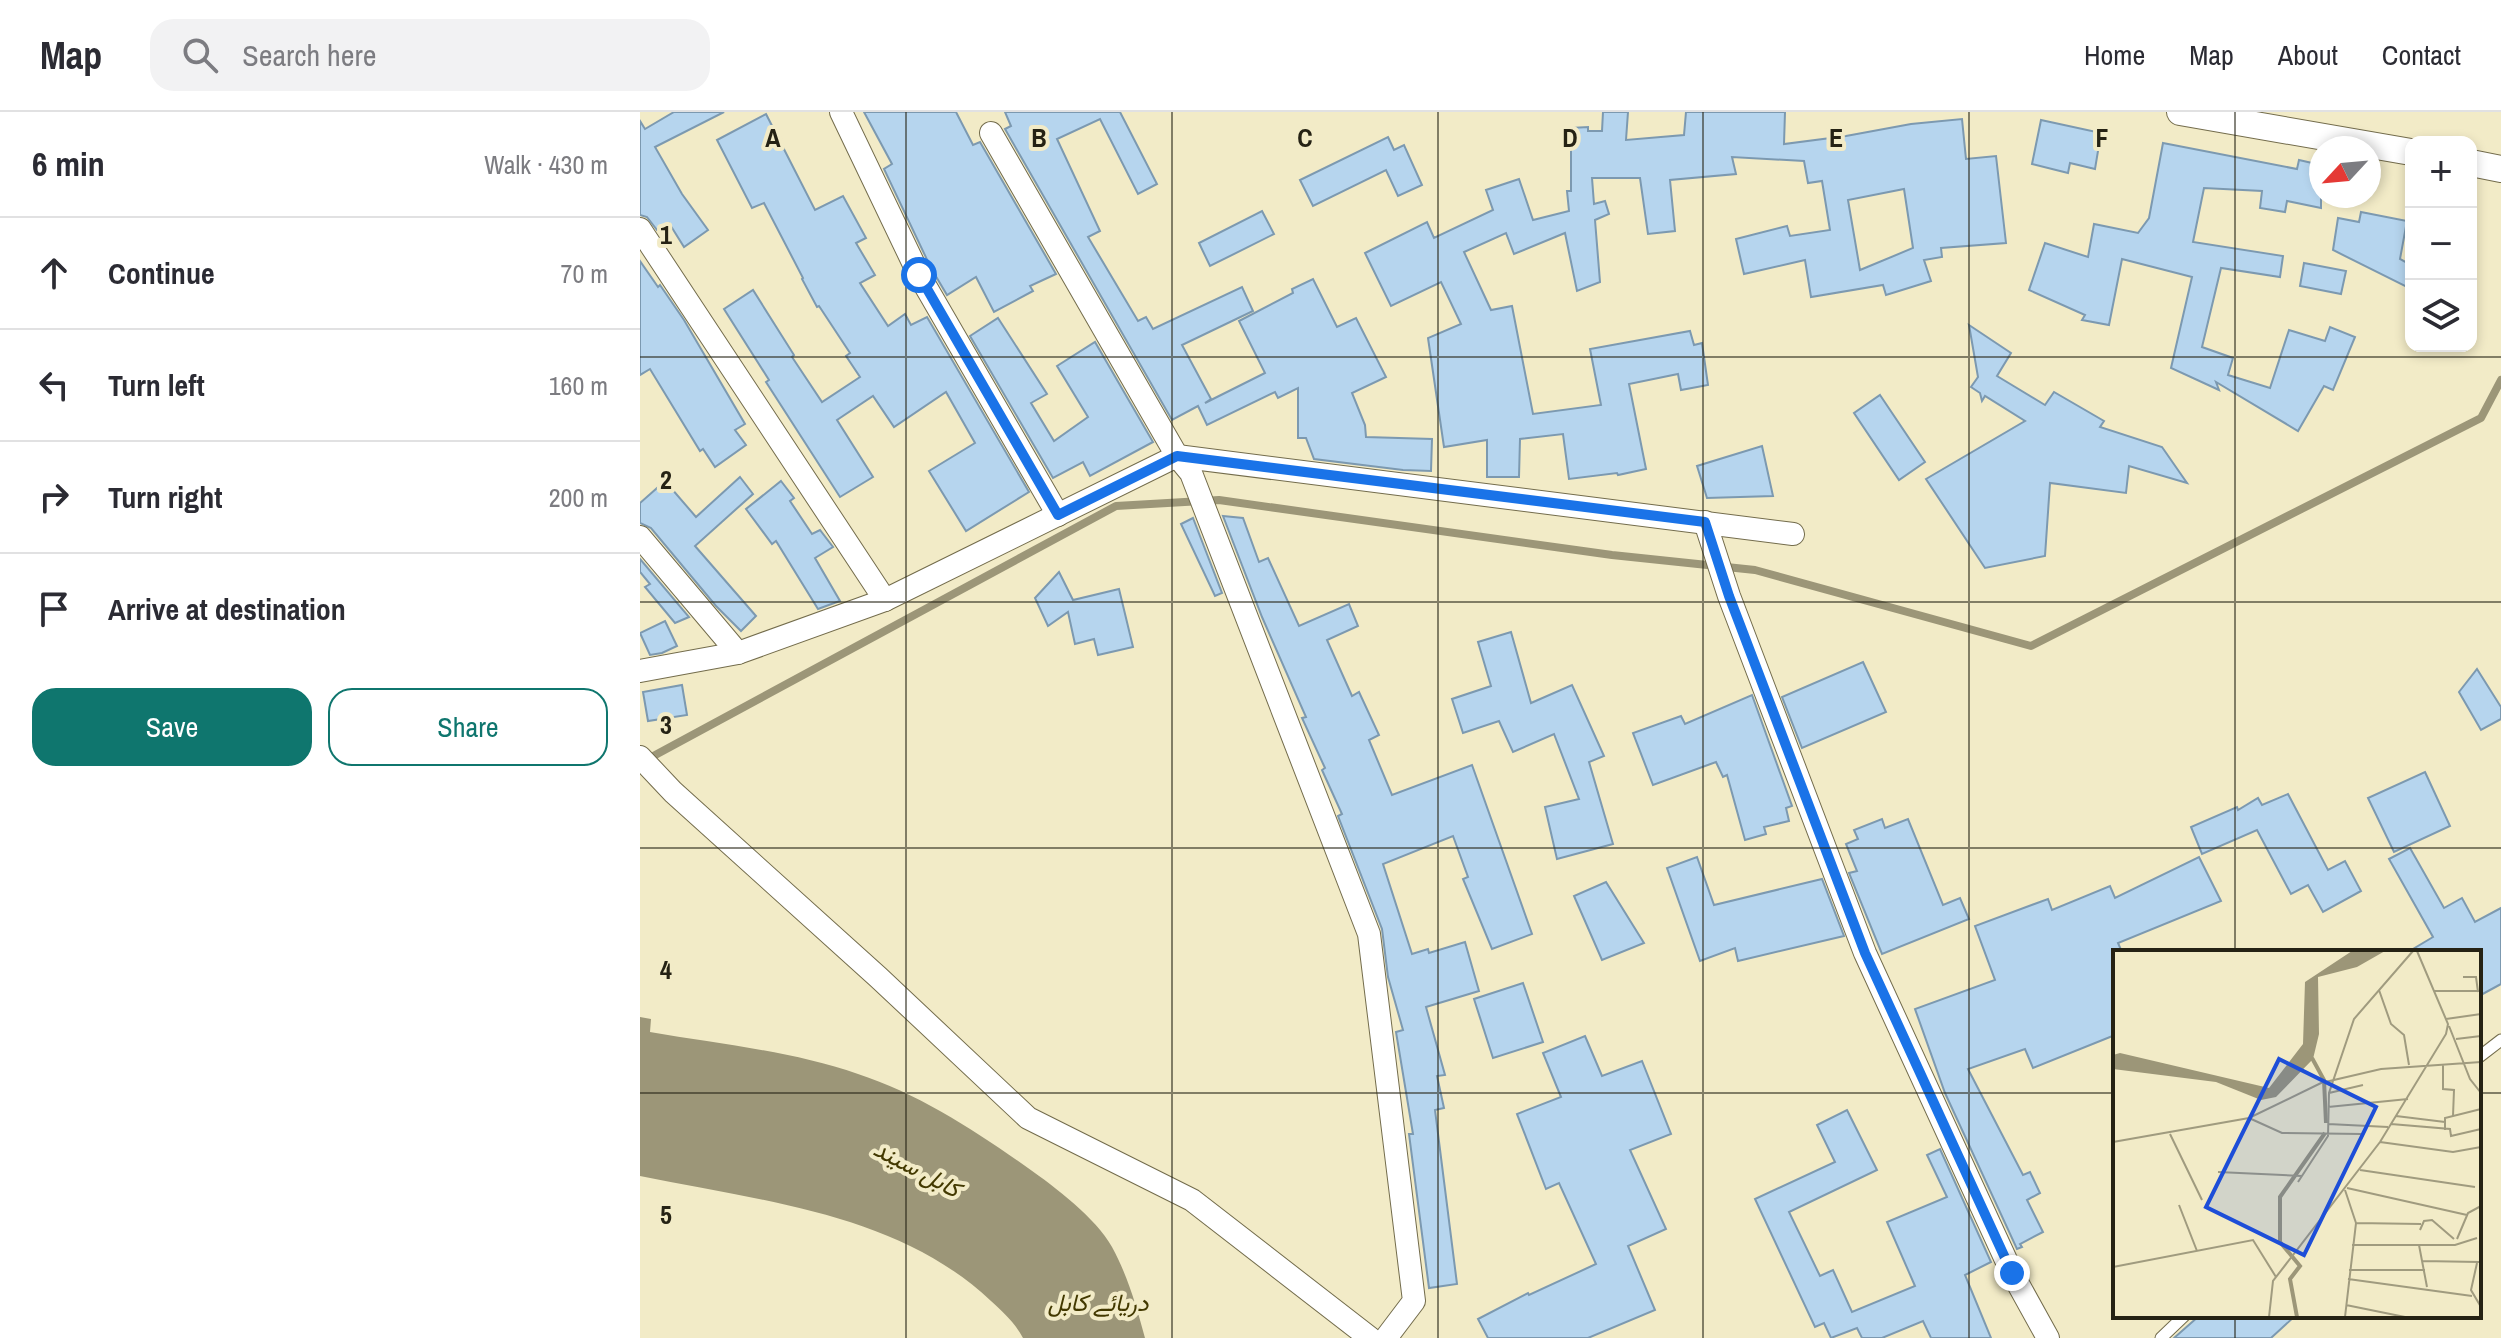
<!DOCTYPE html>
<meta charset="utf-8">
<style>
:root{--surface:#fff;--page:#f2f2f3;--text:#2b2b33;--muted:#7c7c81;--line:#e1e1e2;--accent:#0f766e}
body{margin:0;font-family:"Archivo Narrow",Vazirmatn,sans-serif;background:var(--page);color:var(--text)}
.controls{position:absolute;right:24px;top:24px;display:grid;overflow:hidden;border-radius:16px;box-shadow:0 4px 12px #0003}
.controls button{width:72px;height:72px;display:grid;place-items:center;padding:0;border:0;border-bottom:2px solid var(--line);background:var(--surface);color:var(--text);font:40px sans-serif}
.compass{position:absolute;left:1669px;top:24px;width:72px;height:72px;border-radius:50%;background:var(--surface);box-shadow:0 4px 12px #0003;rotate:244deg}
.stop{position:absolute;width:24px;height:24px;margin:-18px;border:6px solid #1a73e8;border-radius:50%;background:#fff}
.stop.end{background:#1a73e8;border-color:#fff;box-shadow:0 2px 8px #0008}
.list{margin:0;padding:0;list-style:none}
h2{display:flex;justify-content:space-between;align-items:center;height:104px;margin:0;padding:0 32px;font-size:34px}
h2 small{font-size:26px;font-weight:400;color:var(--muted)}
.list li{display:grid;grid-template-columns:52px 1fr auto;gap:24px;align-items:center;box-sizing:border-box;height:112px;padding:0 32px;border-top:2px solid var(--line)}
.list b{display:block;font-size:30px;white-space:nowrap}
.list em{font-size:26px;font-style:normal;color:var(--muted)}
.actions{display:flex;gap:16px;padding:24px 32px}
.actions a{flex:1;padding:18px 0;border:2px solid var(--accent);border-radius:24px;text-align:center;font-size:28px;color:var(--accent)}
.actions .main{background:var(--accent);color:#fff}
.icon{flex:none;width:44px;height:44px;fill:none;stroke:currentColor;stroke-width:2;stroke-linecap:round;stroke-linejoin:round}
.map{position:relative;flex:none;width:1861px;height:1226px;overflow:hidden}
header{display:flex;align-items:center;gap:48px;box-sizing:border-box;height:112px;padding:0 40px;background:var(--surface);border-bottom:2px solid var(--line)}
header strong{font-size:38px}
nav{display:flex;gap:44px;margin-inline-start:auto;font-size:28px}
.search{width:560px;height:72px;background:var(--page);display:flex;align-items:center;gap:20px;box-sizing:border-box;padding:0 28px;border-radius:24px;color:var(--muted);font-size:30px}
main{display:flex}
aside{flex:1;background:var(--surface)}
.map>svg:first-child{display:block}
.water{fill:#9c9678}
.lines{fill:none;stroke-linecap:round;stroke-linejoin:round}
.stream{stroke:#9c9678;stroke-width:8}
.building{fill:#b6d5ee;stroke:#7c99b0;stroke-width:2;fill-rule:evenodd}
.service-casing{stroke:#736c4c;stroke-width:13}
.minor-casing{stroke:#736c4c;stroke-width:24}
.tertiary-casing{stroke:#736c4c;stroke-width:28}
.service{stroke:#fff;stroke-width:11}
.minor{stroke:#fff;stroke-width:22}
.tertiary{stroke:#fff;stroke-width:26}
.route{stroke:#1a73e8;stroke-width:10}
.grid{fill:none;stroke:#252214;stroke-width:2;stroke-opacity:0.55}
.labels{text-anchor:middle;stroke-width:8;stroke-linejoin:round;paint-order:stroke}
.water-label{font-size:24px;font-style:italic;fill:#433900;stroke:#f2ebc7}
.inset-river{fill:none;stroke:#9c9678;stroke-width:4}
.inset-road{fill:none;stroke:#a09b7f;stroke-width:2}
.view{fill:#1d4ed8;fill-opacity:0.15;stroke:#1d4ed8;stroke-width:4}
.inset-edge{fill:none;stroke:#252214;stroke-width:4}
.grid-label{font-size:26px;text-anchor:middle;font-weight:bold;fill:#252214;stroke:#f2ebc7;stroke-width:8;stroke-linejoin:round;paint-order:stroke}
</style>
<header>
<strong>Map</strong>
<div class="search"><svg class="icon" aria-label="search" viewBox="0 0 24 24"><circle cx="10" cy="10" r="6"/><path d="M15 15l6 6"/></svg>Search here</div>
<nav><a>Home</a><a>Map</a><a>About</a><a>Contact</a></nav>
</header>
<main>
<aside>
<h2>6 min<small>Walk · 430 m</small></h2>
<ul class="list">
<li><svg class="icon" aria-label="ahead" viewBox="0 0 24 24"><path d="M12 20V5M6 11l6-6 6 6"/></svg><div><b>Continue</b></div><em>70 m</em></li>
<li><svg class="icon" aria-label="left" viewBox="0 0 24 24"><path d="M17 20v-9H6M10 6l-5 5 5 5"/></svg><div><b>Turn left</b></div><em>160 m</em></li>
<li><svg class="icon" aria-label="right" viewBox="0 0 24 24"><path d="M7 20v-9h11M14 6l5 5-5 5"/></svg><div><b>Turn right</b></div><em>200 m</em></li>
<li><svg class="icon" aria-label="arrive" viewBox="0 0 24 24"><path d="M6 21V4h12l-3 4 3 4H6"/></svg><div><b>Arrive at destination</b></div></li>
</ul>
<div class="actions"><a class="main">Save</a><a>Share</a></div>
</aside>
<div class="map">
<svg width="1861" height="1226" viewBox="0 0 1861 1226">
<rect width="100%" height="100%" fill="#f2ebc7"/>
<path class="water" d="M0,905L11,907L10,920C79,932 152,939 218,962C279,982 336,1019 388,1056C415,1075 456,1106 472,1135C487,1162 497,1196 505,1226H383C375,1211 364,1201 351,1189C258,1101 121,1089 0,1064Z"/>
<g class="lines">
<path class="stream" d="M6,648L476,394L579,388L972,443L1115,458L1391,534L1841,306L1861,268"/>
</g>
<g class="building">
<path d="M34,0H84L15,35L42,82L68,118L44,135L29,111L17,118L7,105L0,103V9L5,17Z"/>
<path d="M224,0H316L333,33L340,30L416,162L390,174L393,179L354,200L336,165L307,183L291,156L244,57L252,52Z"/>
<path d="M365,0H480L517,72L498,82L460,7L417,27L460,119L448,125L498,209L506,205L513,217L602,175L613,199L542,233L571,287L565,291L625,261L599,209L653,181L652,177L673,167L697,215L716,206L746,265L712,281L725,313L726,325L792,327L791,359L763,358L674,347L666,326H658V276L638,286L635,280L567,313L558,294L532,308L365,17L371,14Z"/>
<path d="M963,0H988L986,28L1044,23L1046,0H1145L1144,32L1206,24L1271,12L1322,7L1326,47L1356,44L1366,131L1301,136L1302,145L1284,148L1291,169L1246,183L1243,173L1171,185L1165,148L1104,162L1096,127L1147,114L1150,124L1190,118L1182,69L1168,71L1164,49L1092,45L1096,62L1030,68L1035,119L1008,122L1000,66H952L954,92L965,89L969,102L955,108L960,170L937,179L925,121L874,142L866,121L824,140L851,198L872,194L893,302L961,293L950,237L1050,219L1054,233L1062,231L1068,273L1041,278L1038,262L989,272L1006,357L978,363L977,361L929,367L923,322L880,327L879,365H847V328L804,335L788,226L821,212L801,170L751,194L725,141L787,110L794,126L853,98L846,78L879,67L893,108L929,99L927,79H931V16L948,15V19H962ZM1264,77L1273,136L1220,158L1208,88Z"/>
<path d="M126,2L175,98L203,84L226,126L216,131L235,163L220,171L248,214L265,202L271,213L287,205L389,380L326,419L289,359L335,331L306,280L254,315L233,284L197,308L233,365L200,385L126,270L129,268L84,197L113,178L154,243L152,245L182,290L220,265L206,244L210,241L179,194L177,195L162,167L163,166L124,91L112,96L77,28Z"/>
<path d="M1401,8L1461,21L1455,57L1430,51L1428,61L1392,52Z"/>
<path d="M748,25L754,38L764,33L782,73L758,84L746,58L673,94L660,68Z"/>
<path d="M1523,31L1657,57L1659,48L1681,53V96L1647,89L1645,100L1620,96L1622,79L1564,76L1553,130L1643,144L1640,165L1581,156L1562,235L1593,246L1588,263L1630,276L1649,218L1685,229L1690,215L1715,225L1693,278L1684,274L1658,319L1576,270L1579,278L1531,256L1552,165L1482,147L1469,213L1442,208L1445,203L1389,178L1405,131L1448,145L1454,112L1498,121L1509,106Z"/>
<path d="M622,99L634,122L570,154L559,131Z"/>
<path d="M1721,100L1767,109L1760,147L1771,153V177L1693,138L1698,106L1719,110Z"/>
<path d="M0,149L18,175L20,173L44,208L105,312L95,318L106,333L75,355L63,337L60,339L10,257L0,263Z"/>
<path d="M1664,151L1706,159L1701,182L1660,174Z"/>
<path d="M358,206L407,282L391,291L414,329L448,305L417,254L455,230L513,330L450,364L443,350L413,366L330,224Z"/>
<path d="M1329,213L1371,241L1357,264L1405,293L1414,280L1464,309L1460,315L1522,335L1547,371L1489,354L1486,381L1410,371L1405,444L1345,456L1286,367L1385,309L1345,284L1342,289L1340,281L1331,275L1338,265Z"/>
<path d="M1240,283L1285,350L1259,368L1214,301Z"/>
<path d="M1122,334L1133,384L1067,386L1057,354Z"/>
<path d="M100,365L113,382L55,434L116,504L101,519L76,494L11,416L0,411V391L25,369L56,405Z"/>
<path d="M141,369L154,386L150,389L172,422L180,418L193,435L175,446L200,489L197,490L178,497L136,429L132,432L106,397Z"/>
<path d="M583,404L603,406L619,450L628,446L659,514L709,492L718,514L687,528L712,584L719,580L739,623L729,628L752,683L832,653L892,822L852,837L823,767L828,765L813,724L743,752L772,842L788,837L789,841L825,830L839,879L786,895L805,963L797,964L804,996L795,998L817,1172L789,1176L769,1022H773L756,920L763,918L748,865L742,817L698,704L702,702L682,658L685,656L662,606L666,605L622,505Z"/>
<path d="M553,406L582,481L575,484L541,412Z"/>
<path d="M0,447L49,505L35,511L5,475L10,472L0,460Z"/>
<path d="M419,460L433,488L479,477L493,535L458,543L454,527L435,532L428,500L408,514L395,486Z"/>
<path d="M25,509L37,534L22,541L10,543L0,521Z"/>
<path d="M871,520L891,591L932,573L964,644L949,650L973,732L917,747L905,695L939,687L914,622L873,640L859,609L823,621L812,587L851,574L838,530Z"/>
<path d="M1223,550L1246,600L1162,636L1142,585Z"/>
<path d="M1837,557L1861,595V607L1841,618L1819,580Z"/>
<path d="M42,573L47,603L8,609L3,580Z"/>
<path d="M1112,583L1152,694L1146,696L1149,709L1124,715L1126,722L1105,728L1087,663L1083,665L1076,650L1013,673L993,621L1041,604L1045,612Z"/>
<path d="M1785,660L1810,714L1754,740L1728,686Z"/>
<path d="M1648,682L1688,758L1705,749L1721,779L1683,800L1668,773L1651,782L1617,718L1562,742L1551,715L1597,695L1598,698L1618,686L1622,693Z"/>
<path d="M1242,707L1245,716L1268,707L1303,793L1320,786L1329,807L1242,842L1209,761L1217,759L1206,732L1218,727L1214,718Z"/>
<path d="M1770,736L1804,796L1822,786L1835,810L1861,796V872L1839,884V840H1768L1793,825L1749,747Z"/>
<path d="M1057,745L1074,793L1182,767L1204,824L1098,849L1095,836L1060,849L1027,756Z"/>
<path d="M1559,745L1581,789L1478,831L1482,840H1475V923L1393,956L1385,937L1328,957L1383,1063L1390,1060L1400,1081L1387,1088L1403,1120L1380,1132L1382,1135L1377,1137L1305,981L1275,897L1355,868L1335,814L1408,787L1412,798L1470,774L1475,786Z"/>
<path d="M966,770L1004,831L962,848L934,784Z"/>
<path d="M883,871L903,930L853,946L834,887Z"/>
<path d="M945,924L962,964L1002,949L1031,1022L990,1038L1026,1117L988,1134L1015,1198L948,1226H848L838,1207L888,1181L889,1183L956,1152L919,1071L906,1077L877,1002L921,985L903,941Z"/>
<path d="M1207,998L1237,1058L1149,1100L1180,1164L1193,1158L1212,1200L1275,1174L1247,1110L1307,1085L1287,1043L1300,1037L1351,1150L1325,1163L1351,1226H1291L1283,1209L1242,1226H1222L1217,1216L1191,1226L1184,1211L1175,1215L1115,1087L1195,1050L1177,1013Z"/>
<path d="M1559,1204H1655L1631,1226H1534Z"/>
</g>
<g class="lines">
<defs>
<g id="service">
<path d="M1839,945L1861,928"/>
<path d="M1521,1226L1544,1204"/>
</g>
<g id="minor">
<path d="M201,0L279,163L418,403"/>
<path d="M351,21L537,344L551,361L729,822L774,1189L746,1226"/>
<path d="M0,117L245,488"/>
<path d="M1065,410L1089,484L1225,841L1372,1161L1408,1226"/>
<path d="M0,425L98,541"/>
<path d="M0,559L98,541L245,488L537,344L1153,422"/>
<path d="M0,645L33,680L238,865L388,1006L552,1088L730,1226"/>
</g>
<g id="tertiary">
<path d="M1540,0L1771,40"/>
<path d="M1831,51L1861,57"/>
</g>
</defs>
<use href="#service" class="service-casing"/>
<use href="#minor" class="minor-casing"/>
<use href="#tertiary" class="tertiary-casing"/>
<use href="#service" class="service"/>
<use href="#minor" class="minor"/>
<use href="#tertiary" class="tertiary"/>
</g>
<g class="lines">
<path class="route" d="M279,163L418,403L537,344L1065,410L1089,484L1225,841L1372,1161"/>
</g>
<path class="grid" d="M266,0V1226M532,0V1226M798,0V1226M1063,0V1226M1329,0V1226M1595,0V840M0,245H1861M0,490H1861M0,736H1861M0,981H1475M1839,981H1861M1595,1204V1226"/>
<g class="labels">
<g class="water-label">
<text transform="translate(277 1057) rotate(28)" y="8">کابل سيند</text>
<text x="458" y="1199">دریائے کابل</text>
</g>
</g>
<g transform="translate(1473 838)">
<rect width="368" height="368" fill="#f2ebc7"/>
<path d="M239,1H272L244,17L205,27L206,84L200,109L163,147L148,150L103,132L0,119V105L7,103L156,138L190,94L192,32Z" fill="#9c9678"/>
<path class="inset-river" d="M199,108L211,130L213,173M184,367L177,329L187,316L167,292V247L212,183"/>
<path class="inset-road" d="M350,27H363L365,42M266,40L278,74L291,85L296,115M321,41H368M333,69L368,64M336,76L357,129L368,143M343,89L368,86M330,114V139L341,140L340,166M216,143L250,135M215,157L295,149M283,166L332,172M136,168L169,183L248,184M215,174L275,177M278,174L337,179L338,186L368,179M332,180V168L368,159M57,184L89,250M0,192L136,168L208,133L268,119L368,112M267,192L340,202L368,197M247,220L362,237M105,222L189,226M185,232L215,186L216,143L241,69L300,1M234,238L354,265M66,255L84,301M243,273L308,274M307,280L311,271L319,270L341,289M344,289L355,263L368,256M239,295H342L364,288M306,295L314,337M309,311L366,312M364,313L358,340L368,357M0,317L140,290L163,327M236,320H312M235,329L359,346M233,355L292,367M156,367L160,331L267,192L333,84L335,74L304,1M232,367L243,273L232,240"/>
<path class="view" d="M166,109L263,157L191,305L93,257Z"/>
<rect width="368" height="368" class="inset-edge"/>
</g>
<g class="grid-label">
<text x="133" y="35">A</text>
<text x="399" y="35">B</text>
<text x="665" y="35">C</text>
<text x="930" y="35">D</text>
<text x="1196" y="35">E</text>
<text x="1462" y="35">F</text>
<text x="26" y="132">1</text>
<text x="26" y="377">2</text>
<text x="26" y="622">3</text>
<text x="26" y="867">4</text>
<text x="26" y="1112">5</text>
</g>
</svg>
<div class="controls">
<button>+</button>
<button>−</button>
<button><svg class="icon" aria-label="layers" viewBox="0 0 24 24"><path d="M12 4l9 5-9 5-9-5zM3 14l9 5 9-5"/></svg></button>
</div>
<svg class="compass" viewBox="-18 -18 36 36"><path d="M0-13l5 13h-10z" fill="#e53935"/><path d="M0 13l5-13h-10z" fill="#7c7c81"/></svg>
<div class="stop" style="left:279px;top:163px"></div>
<div class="stop end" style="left:1372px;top:1161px"></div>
</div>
</main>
